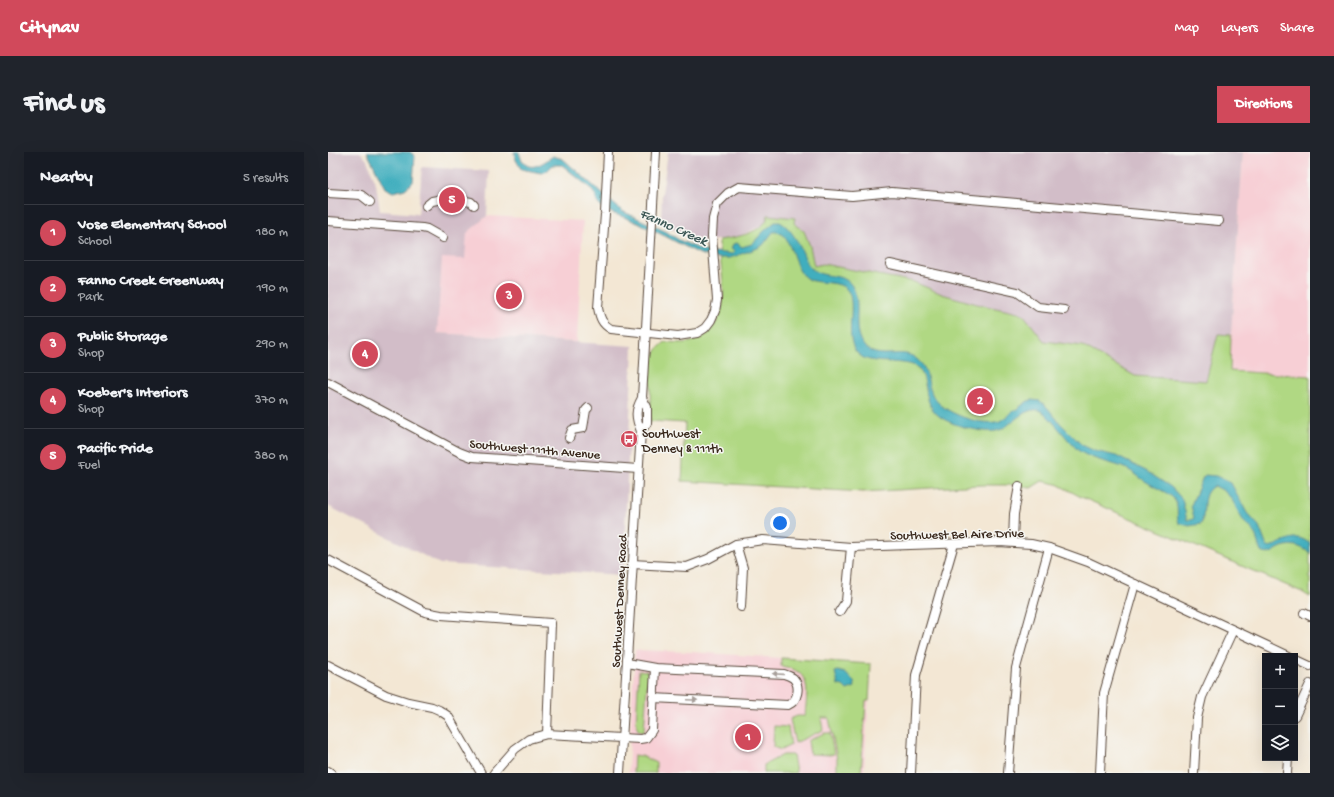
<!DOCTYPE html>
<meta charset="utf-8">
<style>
:root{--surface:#171b24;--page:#20242c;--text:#f1f3f6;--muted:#9ea1a6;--line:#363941;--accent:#d1495b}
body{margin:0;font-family:"Gochi Hand",sans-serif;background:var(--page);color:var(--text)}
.controls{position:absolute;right:12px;bottom:12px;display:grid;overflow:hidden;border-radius:0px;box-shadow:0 4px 16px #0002}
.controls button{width:36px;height:36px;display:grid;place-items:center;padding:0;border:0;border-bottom:1px solid var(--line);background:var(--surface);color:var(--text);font:20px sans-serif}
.you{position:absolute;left:452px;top:371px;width:14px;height:14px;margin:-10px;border:3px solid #fff;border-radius:50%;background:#1a73e8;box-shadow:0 0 0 6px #1a73e833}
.badge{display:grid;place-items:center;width:26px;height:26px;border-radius:50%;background:var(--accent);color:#fff;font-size:13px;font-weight:700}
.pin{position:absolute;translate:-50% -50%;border:2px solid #fff;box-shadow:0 1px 4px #0006}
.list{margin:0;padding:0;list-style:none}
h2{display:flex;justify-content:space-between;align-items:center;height:52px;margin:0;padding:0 16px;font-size:17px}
h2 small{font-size:13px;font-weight:400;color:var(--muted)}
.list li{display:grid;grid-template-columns:26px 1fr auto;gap:12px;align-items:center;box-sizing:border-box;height:56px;padding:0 16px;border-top:1px solid var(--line)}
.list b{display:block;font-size:15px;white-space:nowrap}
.list p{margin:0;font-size:13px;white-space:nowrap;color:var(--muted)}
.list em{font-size:13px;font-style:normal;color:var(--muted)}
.icon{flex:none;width:22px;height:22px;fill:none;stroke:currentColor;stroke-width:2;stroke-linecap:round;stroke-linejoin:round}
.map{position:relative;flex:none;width:982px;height:621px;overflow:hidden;border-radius:0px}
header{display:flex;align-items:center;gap:24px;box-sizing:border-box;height:56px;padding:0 20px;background:var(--accent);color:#fff}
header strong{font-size:19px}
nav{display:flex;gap:22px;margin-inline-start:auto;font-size:14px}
.intro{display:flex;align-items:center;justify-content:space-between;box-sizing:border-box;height:96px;padding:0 24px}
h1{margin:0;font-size:28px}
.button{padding:10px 18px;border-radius:0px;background:var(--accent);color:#fff;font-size:14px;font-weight:700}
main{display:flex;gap:24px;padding:0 24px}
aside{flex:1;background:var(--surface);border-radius:0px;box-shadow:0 4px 16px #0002}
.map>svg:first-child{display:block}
.built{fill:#f7cfd5}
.industrial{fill:#d2bdc8}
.green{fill:#b0d883;stroke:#768150}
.water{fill:#40aebe;stroke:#3e6c6e}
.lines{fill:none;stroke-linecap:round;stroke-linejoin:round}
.minor-tunnel{stroke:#cec1b0;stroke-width:8;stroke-dasharray:8 4;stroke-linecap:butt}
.minor-casing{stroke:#574639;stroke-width:10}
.minor{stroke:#fff;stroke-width:8}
.oneway{fill:#a79f9a}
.labels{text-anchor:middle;stroke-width:3;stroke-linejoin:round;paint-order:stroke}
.poi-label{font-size:13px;fill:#3b2a1e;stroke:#f6f6f2;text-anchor:start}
.street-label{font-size:13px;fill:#3b2a1e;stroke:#f6f6f2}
.water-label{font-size:14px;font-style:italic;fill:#3d5856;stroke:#f6f6f2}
</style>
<header>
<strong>Citynav</strong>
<nav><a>Map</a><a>Layers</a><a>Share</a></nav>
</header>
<div class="intro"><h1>Find us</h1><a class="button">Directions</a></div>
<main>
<aside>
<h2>Nearby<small>5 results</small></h2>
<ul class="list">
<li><span class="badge">1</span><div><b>Vose Elementary School</b><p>School</p></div><em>180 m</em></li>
<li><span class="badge">2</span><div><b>Fanno Creek Greenway</b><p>Park</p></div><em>190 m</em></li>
<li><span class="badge">3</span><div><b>Public Storage</b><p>Shop</p></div><em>290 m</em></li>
<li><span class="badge">4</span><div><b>Koeber's Interiors</b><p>Shop</p></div><em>370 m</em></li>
<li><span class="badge">5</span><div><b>Pacific Pride</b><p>Fuel</p></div><em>380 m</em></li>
</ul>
</aside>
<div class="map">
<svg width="982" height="621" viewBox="0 0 982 621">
<rect width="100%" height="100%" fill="#f6f6f2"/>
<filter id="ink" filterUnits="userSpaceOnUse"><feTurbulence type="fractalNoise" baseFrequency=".025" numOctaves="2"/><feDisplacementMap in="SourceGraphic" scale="8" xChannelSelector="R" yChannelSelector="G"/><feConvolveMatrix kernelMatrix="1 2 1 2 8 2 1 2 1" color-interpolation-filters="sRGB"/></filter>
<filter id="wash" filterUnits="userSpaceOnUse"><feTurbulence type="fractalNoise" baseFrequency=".012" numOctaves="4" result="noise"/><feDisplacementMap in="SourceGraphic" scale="16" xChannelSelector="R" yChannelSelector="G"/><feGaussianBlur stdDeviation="0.9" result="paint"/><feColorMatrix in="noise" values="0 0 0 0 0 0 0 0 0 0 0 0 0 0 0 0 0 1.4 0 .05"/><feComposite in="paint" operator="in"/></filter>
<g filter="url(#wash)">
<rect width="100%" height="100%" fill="#f3e7d4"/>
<g class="built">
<path d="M915,0H982V224L902,219L903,183Z"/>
<path d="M159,64L255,69L249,190L108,181L114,106L138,81Z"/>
<path d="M307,498L363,500L543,512L536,621H300Z"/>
</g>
<g class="industrial">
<path d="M0,0H32L39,8L48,32L52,59L90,62L94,15L161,19L159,64L139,81L137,107L114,106L109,181L305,194L295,423L112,412L0,354Z"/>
<path d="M340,0H915L903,183L890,182L878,229L807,224L754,194L716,189L695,162L649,152L614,142L586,130L495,112L486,114L482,94L476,79L466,71L467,67L439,69L435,73L412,84L391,88L375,89L362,86L333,71L334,42Z"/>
</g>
<g class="green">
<path d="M440,63L467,66L466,71L476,79L482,94L486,114L495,112L586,130L614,142L649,152L695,162L716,189L754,194L807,224L878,229L890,182L903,183L902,219L982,224V445L974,440L753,345L729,332L714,329L703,336L685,333H653L535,340L354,329L357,271L322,269C323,252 320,212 328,199C330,196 334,193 337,190C345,190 354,192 362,190C372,188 379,183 385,175C404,150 391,117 391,88C405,86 438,81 440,63Z"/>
<path d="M453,506L543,512L541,549H538L533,621H509V607L501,566H493L495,578L467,591L462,567L469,564H477C479,539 485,519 453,514Z"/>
<path d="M311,518L319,519L320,522L316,578L314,581L310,578L308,573L309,572L308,571Z"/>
<path d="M446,574L460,575L463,593L453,598L445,595Z"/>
<path d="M496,581H502L506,602L502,603L482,602L480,589Z"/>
<path d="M306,603L314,604L328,611V621H305Z"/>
<path d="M455,603H465L468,621H436V613Z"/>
</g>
<g class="water">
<path d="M39,0H82L87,4L85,30L77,37L65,40L57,36Z"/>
<path d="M186,0H191C197,23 211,14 225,4L235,7L294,59L339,80L351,88L376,99L405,102L407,100L403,97L405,92L409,91L414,95L424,92L437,78L447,70H452C464,77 469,89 475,101C477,106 479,113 484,117C495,127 516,120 524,134C536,153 521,178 537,195C551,209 572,196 586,205C603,217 597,228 605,244C614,261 654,275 672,269L700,249L704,248L712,249L718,254L732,271L754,293L767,299L788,304L818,319L843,335L854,347L859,368H863L866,366L863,353L875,325L877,323L888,324L903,331L919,361L931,374L939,395C955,394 965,377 982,392V401C974,395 965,391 954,395C945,398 945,405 933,400C930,394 929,385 926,380C924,376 920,374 917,371C905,355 907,342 886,334C871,342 879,359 873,372L861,374L851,371C847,362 853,352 843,344C836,339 828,336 822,332C814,328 807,321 799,317C784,310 766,309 751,299C742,292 718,259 711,258C695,256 685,272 672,278C659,283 622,273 611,264C593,250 602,228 590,216C580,207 547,213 534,205C510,191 534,147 516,135C505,128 489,133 478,126C464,117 464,77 445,80L435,93L430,96L402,106H387L372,102C349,91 327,78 303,68C295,64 280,61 274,56C271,53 267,49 268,44L262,36L234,13H225L219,19L213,21L193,17L187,6Z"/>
<path d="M510,519L517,521L526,529L527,535L519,538L515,534L510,533L507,520Z"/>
</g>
</g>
<g filter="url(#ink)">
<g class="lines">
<path class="minor-tunnel" d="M115,47L133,48"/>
<defs>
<g id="minor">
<path d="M280,0L277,62L270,156C272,166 274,172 283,177L350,184L369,181L377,176L383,168L387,159L389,148L384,84L385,67L389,52L400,41L411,35L524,44L564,40L891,69"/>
<path d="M0,41L33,43L42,50"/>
<path d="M133,48L143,50L146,53"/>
<path d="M98,54L104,49L115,47"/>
<path d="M0,69L94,76L99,77L115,86"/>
<path d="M562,112L689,140L710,155L736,158"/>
<path d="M0,230L131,300L144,305L310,317"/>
<path d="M313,279L319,271V255L314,246"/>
<path d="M241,286L244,278L255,276L258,258L260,256"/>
<path d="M685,390L686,362L691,334"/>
<path d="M408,392L415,416L413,455"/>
<path d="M0,408L97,460L113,463L223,471L219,582"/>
<path d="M304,412L359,415L380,407L408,392L435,388L523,395L671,390L703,392L721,396L760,410L961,504"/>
<path d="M511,460L518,449L523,395"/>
<path d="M976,461L982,464"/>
<path d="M967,507L982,514"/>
<path d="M299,511L327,516L456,522C459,523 462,524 465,526C473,534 470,549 460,553L325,546"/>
<path d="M0,513L58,543L80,550L104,555L111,558L120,564L153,621"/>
<path d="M967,564L982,532"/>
<path d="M0,619L3,621"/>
<path d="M166,621L187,597L201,587L219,582L312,587L318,586L324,578L327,516"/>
<path d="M292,621L313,279C307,265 307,258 314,246L328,0"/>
<path d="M583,621L588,523L626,392"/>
<path d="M680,621L688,516L721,396"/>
<path d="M772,621L776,541L807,432"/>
<path d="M866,621L869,566L874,545L905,478"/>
<path d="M959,621L960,606"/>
</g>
</defs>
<use href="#minor" class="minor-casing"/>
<use href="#minor" class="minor"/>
</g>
<defs><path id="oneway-solid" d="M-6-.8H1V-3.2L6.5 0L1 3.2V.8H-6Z"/></defs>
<g class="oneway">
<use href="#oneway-solid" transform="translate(450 522) rotate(-176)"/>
<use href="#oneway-solid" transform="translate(364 548) rotate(3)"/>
</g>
</g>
<defs>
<symbol id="bus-disc" viewBox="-11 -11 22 22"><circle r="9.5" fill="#d1495b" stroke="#f6f6f2"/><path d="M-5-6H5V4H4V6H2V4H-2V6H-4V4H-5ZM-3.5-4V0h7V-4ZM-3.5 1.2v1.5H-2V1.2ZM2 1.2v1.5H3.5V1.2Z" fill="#fff"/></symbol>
</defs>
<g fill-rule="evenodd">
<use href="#bus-disc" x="291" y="277" width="20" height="20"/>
</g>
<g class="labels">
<g class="poi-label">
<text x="314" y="285">Southwest<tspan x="314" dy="15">Denney &amp; 111th</tspan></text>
</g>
<g class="street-label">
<text transform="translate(207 296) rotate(5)" y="5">Southwest 111th Avenue</text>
<text transform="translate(629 381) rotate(-1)" y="5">Southwest Bel Aire Drive</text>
<text transform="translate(290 449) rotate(-87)" y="5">Southwest Denney Road</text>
</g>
<g class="water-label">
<text transform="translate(346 74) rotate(24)" y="5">Fanno Creek</text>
</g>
</g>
</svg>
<div class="controls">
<button>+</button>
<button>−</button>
<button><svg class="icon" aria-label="layers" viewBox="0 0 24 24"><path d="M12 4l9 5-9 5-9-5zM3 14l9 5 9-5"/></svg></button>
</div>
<div class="you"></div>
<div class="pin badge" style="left:420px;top:585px">1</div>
<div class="pin badge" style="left:652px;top:249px">2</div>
<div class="pin badge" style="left:181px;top:144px">3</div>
<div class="pin badge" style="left:37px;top:202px">4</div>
<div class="pin badge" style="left:124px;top:48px">5</div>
</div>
</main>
